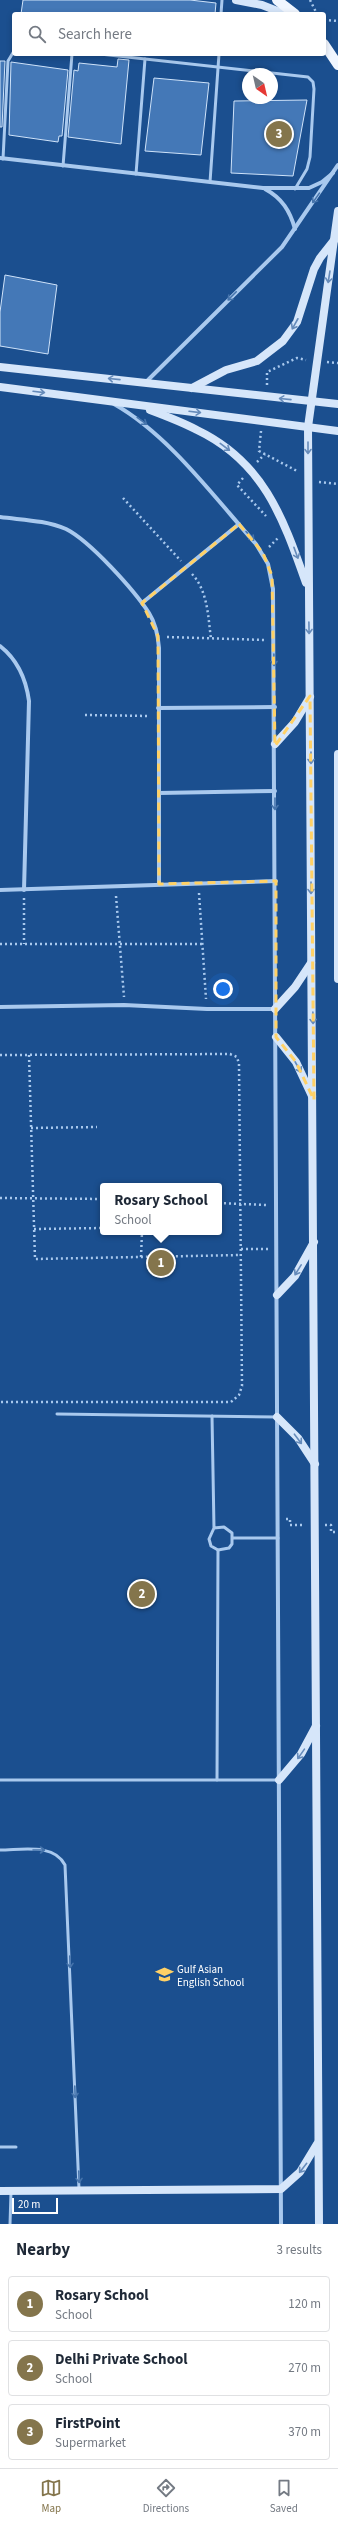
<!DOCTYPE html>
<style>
:root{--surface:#fff;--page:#f2f2f3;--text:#1f2937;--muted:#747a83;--line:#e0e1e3;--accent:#84754c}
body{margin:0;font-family:"Source Sans 3",sans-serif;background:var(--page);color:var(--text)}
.compass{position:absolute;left:242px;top:68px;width:36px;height:36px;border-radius:50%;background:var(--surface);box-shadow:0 2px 6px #0003;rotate:146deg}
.scale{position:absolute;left:12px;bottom:10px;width:46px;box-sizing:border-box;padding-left:4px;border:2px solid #fff;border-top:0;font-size:11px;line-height:14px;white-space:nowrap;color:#fff;-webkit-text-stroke:3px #1b4f8f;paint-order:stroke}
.you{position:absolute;left:223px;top:989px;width:14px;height:14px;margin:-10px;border:3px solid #fff;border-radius:50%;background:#1a73e8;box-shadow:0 0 0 6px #1a73e833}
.badge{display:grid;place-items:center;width:26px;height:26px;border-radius:50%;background:var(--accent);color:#fff;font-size:13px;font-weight:700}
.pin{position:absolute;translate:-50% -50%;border:2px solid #fff;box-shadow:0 1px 4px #0006}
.popup{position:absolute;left:100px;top:1183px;width:122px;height:52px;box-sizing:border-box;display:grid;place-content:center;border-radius:4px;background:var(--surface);filter:drop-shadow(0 1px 3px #0005);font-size:13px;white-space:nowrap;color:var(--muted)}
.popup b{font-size:15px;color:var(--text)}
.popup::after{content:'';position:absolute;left:50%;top:100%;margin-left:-8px;border:8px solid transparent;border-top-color:var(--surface)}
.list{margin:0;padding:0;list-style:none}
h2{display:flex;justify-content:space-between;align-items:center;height:52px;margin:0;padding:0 16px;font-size:17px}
h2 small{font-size:13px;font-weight:400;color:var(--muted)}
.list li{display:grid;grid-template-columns:26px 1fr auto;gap:12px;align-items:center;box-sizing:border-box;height:56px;margin:0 8px 8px;padding:0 8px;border:1px solid var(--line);border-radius:4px}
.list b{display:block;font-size:15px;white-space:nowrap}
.list p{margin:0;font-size:13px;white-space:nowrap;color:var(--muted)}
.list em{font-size:13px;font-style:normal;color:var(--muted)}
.icon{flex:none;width:22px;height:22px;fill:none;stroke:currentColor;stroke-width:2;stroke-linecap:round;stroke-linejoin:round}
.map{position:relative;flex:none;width:338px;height:2224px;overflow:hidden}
.search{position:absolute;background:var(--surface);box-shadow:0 2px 6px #0003;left:12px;right:12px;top:12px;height:44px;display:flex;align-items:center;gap:10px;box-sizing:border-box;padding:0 14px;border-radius:4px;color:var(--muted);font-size:15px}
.sheet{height:244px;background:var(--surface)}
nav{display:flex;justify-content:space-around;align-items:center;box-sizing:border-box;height:56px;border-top:1px solid var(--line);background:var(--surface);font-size:11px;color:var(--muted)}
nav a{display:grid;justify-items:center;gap:2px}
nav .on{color:var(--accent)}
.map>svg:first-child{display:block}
.building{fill:#4478b7;stroke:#cfe3fa}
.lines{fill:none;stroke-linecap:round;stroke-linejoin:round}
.path{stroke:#a9c9ee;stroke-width:2.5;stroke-dasharray:2 3;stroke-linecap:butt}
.lane{stroke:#a9c9ee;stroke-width:3}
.street{stroke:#a9c9ee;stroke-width:4}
.secondary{stroke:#d6e6fa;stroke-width:8}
.primary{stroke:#f0f6ff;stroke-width:10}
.oneway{stroke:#4674ac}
.oneway2{stroke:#668bba}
.marked{fill:none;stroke:#ffd166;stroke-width:3;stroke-dasharray:8 5;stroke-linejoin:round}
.labels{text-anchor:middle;stroke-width:3;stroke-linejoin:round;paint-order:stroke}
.poi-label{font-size:11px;fill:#fff;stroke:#1b4f8f;text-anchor:start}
</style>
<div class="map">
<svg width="338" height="2224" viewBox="0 0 338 2224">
<rect width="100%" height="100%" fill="#1b4f8f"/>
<g class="building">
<path d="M23,0H190L216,3L215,14H21Z"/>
<path d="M118,59L129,60L121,144L68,137L74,70L78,71L79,63L117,67Z"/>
<path d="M0,61H5L2,127H0Z"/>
<path d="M11,62L68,70L62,136H59L58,142L9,135Z"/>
<path d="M154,78L209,83L201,155L145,151Z"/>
<path d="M307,100L293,176L231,173L234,101Z"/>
<path d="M5,275L57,285L48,354L0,346V312Z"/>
</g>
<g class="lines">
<g class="path">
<path d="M310,0L317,14"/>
<path d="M324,20L338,21"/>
<path d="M327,362L338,363"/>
<path d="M267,385V372L297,358L306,360"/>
<path d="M261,431L259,451L297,471"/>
<path d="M257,462L265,454"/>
<path d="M243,478L237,485L266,516"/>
<path d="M319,482L338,484"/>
<path d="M123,498L181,561"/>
<path d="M269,547L278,538"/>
<path d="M192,574C208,591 208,617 211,639"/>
<path d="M167,637L266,640"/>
<path d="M85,715L150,716"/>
<path d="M199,893L206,999"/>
<path d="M116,896L124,997"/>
<path d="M24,898V944"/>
<path d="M0,944H202"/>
<path d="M0,1055L230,1054L237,1057L239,1064L242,1386L239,1395L231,1402H0"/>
<path d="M29,1055L35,1259L241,1255"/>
<path d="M31,1128L97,1127"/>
<path d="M0,1198L103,1199"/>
<path d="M219,1203L266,1205"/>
<path d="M34,1229L103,1228"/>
<path d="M241,1249H268"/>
<path d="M141,1257L142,1232"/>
<path d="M286,1519H290V1525H304"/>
<path d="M325,1525H331V1532H338"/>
</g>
<g class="lane">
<path d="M221,14L222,0"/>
<path d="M100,54L308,77L313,82L314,89L310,157L307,169L295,189"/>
<path d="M3,159L8,61L14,51"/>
<path d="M63,166L72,54"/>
<path d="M136,174L145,59"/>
<path d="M210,182L219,54"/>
<path d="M57,1414L277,1417"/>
<path d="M212,1416L214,1528L209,1539L211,1546L218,1550L229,1548L232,1544V1533L224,1527L214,1528"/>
<path d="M233,1538H278"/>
<path d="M0,1780H278"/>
<path d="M217,1780L218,1550"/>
<path d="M0,1850C22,1850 54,1843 65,1865L79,2189"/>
<path d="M0,2147H16"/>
<path d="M10,2224L11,2192"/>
</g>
<g class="street">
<path d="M0,158L263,188H309L322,182L333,173"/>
<path d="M265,189C282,198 290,211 295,229"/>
<path d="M145,383L282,247L338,165"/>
<path d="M114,404C169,435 214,497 256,544L268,564L273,589L281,2224"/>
<path d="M0,517C22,520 45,520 66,529C90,541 134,590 149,613C156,624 158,635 159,648V884"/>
<path d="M142,603L239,524"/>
<path d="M0,646C18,660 26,679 29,701L24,890"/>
<path d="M158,708L275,707"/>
<path d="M159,793L275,791"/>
<path d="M0,890L276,881"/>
<path d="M0,1007L124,1005L207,1009H275"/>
</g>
<g class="secondary">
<path d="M236,0L262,5L285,14"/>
<path d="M0,367L338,404"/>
<path d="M0,387L338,431"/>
<path d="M192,388L226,370L257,361L283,341L297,322L314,269L320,258L335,239"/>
<path d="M150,410C166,416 182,422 197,430C264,462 283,518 306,583"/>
<path d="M275,744L295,722L310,697"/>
<path d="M338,754V979"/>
<path d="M275,1009L295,987L311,963"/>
<path d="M276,1037L296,1062L312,1096"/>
<path d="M277,1295L295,1276L314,1242"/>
<path d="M277,1417L298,1438L315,1464"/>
<path d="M279,1780L301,1754L316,1726"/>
<path d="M0,2191L281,2189L300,2172L317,2144"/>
<path d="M319,2224L308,427L338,211"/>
</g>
<g class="primary">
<path d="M277,0L295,14"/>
<path d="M324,44L338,65"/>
</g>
</g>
<defs><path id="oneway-shaft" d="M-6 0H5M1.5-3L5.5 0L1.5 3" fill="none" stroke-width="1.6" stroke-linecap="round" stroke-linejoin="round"/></defs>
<g class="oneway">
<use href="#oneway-shaft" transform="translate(316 198) rotate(125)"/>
<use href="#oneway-shaft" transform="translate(232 296) rotate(135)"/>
<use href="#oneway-shaft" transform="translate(142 421) rotate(36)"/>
<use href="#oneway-shaft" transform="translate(250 536) rotate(48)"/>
<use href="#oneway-shaft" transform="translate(274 660) rotate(89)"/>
<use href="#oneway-shaft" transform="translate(275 804) rotate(90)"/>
<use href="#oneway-shaft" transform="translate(39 1850)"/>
<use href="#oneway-shaft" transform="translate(70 1962) rotate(88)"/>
<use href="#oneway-shaft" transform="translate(75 2092) rotate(88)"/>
<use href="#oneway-shaft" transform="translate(79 2177) rotate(88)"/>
</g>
<g class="oneway2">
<use href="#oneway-shaft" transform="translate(329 277) rotate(99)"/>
<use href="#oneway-shaft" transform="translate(295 324) rotate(119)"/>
<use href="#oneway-shaft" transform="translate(114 379) rotate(-174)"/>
<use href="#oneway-shaft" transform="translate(39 392) rotate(7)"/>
<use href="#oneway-shaft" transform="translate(285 399) rotate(-174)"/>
<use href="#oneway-shaft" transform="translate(195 412) rotate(7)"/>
<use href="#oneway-shaft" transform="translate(225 447) rotate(37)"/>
<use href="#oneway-shaft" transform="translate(308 448) rotate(90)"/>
<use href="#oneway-shaft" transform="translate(296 553) rotate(70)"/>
<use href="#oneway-shaft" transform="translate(309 628) rotate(89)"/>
<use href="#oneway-shaft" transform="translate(311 758) rotate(90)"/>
<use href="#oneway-shaft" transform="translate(311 888) rotate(90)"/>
<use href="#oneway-shaft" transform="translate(313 1018) rotate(89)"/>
<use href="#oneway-shaft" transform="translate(298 1067) rotate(61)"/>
<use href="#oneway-shaft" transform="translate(298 1270) rotate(122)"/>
<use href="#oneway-shaft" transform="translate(298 1439) rotate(53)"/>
<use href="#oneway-shaft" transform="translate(301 1754) rotate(125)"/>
<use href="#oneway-shaft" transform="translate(303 2168) rotate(128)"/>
</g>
<path class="marked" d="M239,524L263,553L272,576L275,746L310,696L314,1100L296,1062L276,1037V881L159,884L158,636L142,603Z"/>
<defs>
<symbol id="school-bare" viewBox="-9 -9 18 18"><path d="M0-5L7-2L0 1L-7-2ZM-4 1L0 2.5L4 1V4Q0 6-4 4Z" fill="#ffd166" stroke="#1b4f8f" stroke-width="2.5" paint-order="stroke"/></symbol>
</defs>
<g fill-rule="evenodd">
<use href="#school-bare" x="152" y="1962" width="25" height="25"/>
</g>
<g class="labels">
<g class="poi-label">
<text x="177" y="1973">Gulf Asian<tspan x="177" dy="13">English School</tspan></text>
</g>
</g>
</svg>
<svg class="compass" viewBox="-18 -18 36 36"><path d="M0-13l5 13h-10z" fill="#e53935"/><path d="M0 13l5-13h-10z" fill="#747a83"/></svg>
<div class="scale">20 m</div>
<div class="you"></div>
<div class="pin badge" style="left:161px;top:1263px">1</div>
<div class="popup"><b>Rosary School</b>School</div>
<div class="pin badge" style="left:142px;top:1594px">2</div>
<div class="pin badge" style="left:279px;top:134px">3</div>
<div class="search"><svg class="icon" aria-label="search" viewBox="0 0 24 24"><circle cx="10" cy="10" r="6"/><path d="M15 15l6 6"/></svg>Search here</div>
</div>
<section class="sheet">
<h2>Nearby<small>3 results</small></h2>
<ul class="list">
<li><span class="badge">1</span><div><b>Rosary School</b><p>School</p></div><em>120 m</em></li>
<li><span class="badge">2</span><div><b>Delhi Private School</b><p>School</p></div><em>270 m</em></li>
<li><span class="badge">3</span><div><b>FirstPoint</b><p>Supermarket</p></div><em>370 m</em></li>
</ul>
</section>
<nav>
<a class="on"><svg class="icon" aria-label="map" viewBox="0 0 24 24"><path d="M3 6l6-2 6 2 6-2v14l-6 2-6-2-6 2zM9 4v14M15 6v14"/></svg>Map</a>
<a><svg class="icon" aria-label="directions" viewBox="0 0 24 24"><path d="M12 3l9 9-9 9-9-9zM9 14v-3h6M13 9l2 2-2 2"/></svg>Directions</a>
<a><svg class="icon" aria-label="saved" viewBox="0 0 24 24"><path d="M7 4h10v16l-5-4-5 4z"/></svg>Saved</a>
</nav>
